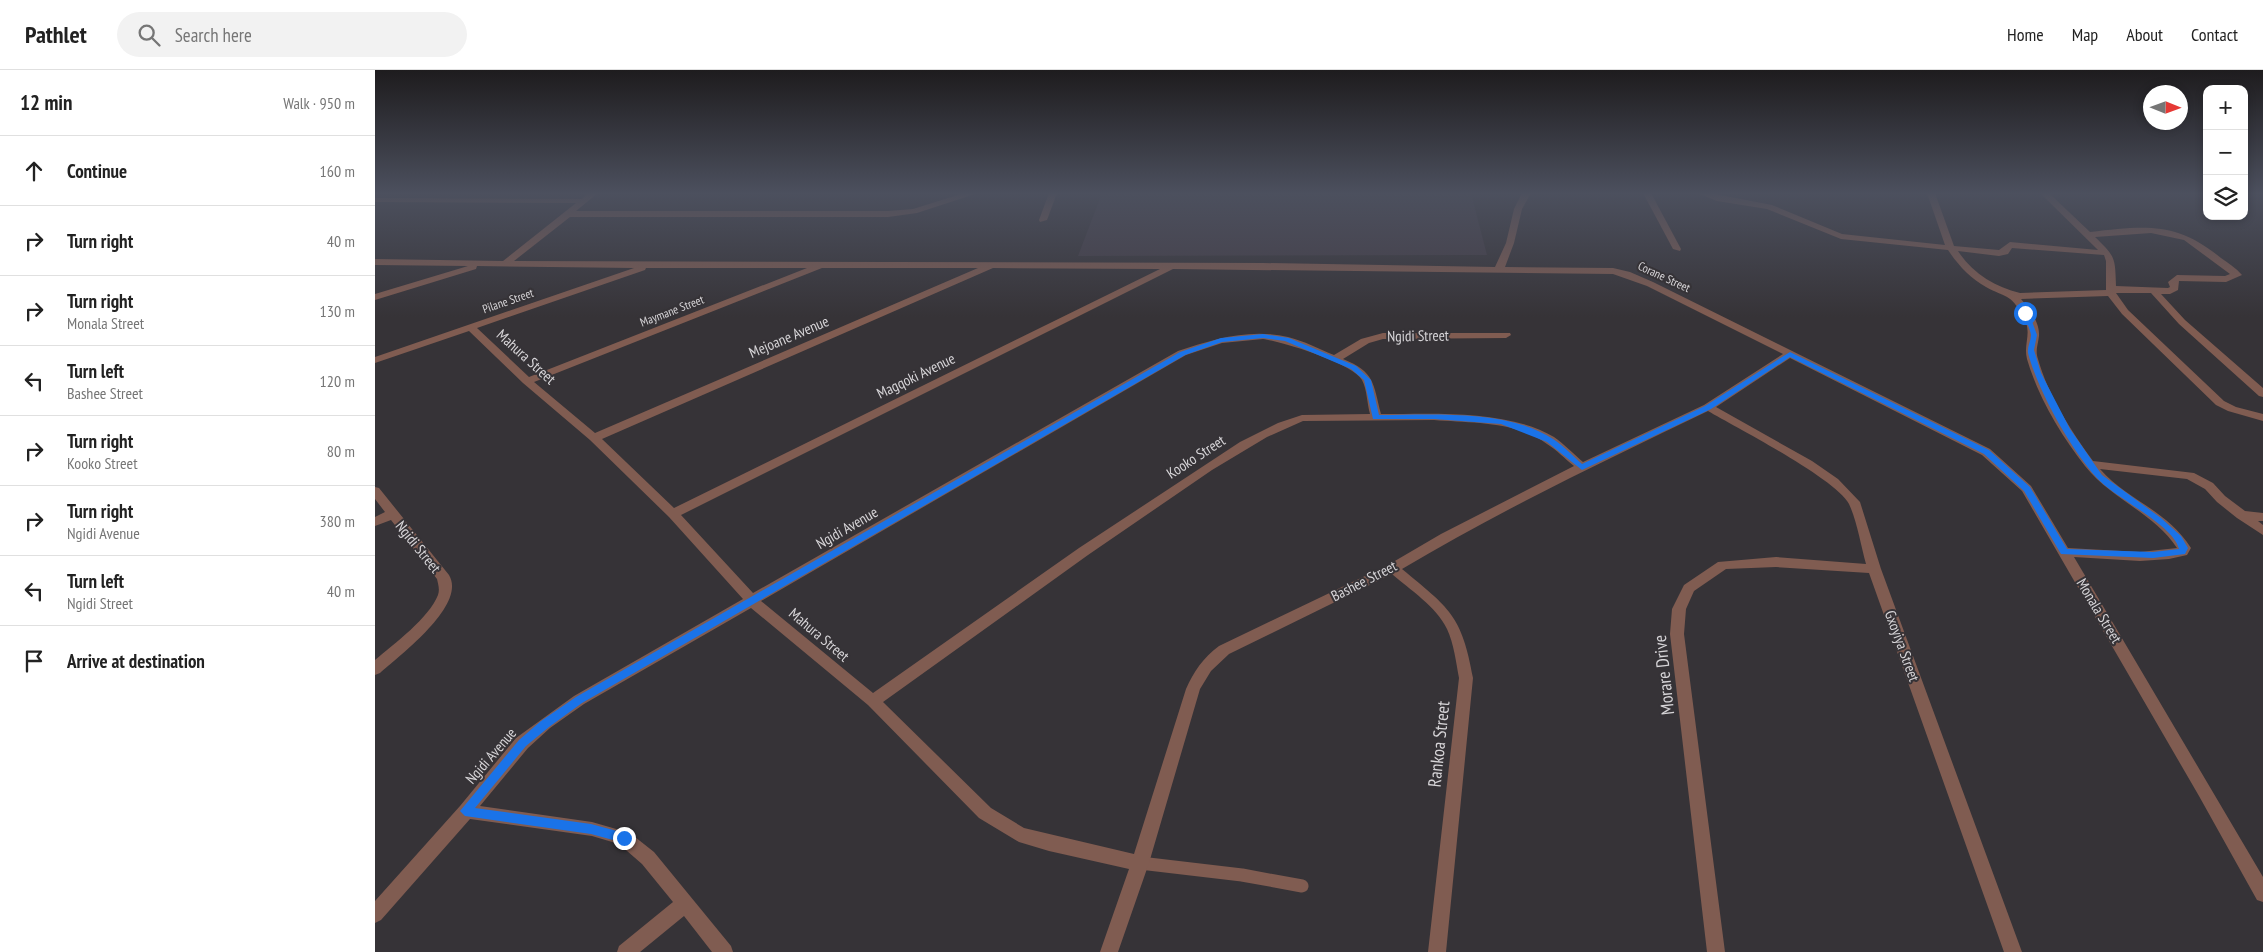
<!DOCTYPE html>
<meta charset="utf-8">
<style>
:root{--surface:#fff;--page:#f2f2f2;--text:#222;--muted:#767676;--line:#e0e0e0}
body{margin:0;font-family:"PT Sans Narrow",sans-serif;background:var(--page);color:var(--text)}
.controls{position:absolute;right:15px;top:15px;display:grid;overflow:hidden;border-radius:10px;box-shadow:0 2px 8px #0003}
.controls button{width:45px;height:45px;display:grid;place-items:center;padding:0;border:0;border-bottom:1px solid var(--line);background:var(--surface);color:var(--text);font:25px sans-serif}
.compass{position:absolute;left:1768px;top:15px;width:45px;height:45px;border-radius:50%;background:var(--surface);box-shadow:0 2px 8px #0003;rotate:91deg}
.stop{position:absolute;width:15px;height:15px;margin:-11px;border:4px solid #1a73e8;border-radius:50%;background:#fff}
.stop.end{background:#1a73e8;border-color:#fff;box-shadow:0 1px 5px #0008}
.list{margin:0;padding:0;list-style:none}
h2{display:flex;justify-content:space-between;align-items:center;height:65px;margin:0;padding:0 20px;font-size:21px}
h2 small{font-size:16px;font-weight:400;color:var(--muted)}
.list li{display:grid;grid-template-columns:32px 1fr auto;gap:15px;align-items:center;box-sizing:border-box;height:70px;padding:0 20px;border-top:1px solid var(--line)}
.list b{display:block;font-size:19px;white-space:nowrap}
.list p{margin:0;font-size:16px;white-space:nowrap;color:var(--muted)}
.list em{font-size:16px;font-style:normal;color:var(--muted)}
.icon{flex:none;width:28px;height:28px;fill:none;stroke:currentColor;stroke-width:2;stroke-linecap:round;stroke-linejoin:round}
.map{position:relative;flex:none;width:1888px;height:882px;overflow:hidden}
header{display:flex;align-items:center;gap:30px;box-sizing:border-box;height:70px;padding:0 25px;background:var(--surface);border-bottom:1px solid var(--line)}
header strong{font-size:24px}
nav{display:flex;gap:28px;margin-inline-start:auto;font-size:18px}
.search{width:350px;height:45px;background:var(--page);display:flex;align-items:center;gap:12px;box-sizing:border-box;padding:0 18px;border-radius:28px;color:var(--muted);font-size:19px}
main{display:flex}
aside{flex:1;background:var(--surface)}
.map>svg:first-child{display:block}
.built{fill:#433c45}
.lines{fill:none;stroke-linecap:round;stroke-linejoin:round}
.lane{stroke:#805c51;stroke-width:13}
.street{fill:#805c51;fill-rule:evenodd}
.route{fill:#1a73e8}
.labels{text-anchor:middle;stroke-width:4;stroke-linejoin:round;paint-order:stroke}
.far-street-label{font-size:12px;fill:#d7d5d8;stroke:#363337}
.street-label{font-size:15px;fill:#d7d5d8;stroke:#363337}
.near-street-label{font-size:18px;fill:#d7d5d8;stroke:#363337}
</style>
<header>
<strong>Pathlet</strong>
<div class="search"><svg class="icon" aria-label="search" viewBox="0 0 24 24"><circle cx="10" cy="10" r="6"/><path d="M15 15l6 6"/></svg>Search here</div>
<nav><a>Home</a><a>Map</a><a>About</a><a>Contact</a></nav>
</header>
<main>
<aside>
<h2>12 min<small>Walk · 950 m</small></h2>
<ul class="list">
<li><svg class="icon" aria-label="ahead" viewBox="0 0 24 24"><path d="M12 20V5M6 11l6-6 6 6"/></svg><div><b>Continue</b></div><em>160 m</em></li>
<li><svg class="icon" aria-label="right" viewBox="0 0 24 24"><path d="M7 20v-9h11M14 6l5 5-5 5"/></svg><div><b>Turn right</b></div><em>40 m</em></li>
<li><svg class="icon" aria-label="right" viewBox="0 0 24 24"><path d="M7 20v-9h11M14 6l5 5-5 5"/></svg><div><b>Turn right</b><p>Monala Street</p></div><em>130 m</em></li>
<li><svg class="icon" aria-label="left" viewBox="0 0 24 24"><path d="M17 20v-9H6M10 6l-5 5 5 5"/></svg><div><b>Turn left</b><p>Bashee Street</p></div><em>120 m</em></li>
<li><svg class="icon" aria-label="right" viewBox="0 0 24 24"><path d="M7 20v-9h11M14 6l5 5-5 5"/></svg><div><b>Turn right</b><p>Kooko Street</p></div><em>80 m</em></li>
<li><svg class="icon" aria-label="right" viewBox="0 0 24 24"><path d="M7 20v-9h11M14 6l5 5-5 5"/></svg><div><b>Turn right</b><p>Ngidi Avenue</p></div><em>380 m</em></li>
<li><svg class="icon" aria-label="left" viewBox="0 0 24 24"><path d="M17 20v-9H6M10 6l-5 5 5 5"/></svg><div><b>Turn left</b><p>Ngidi Street</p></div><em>40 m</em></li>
<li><svg class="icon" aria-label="arrive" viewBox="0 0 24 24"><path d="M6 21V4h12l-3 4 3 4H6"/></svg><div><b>Arrive at destination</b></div></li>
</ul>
</aside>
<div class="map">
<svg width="1888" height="882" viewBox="0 0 1888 882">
<rect width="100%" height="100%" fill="#363337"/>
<path class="built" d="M727,123H1096L1112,185L703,186Z"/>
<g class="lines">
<path class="lane" d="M765,793L867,805L927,816"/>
<g class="street">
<path d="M213,123H223L201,141H513L538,139L589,123H603L542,143L513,147H195L139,191L888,193L1120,197L1131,173L1139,139L1147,123H1156L1147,139L1139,173L1130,197L1238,198L1255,202L1278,212L1615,379L1656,416L1693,478L1765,482L1802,478C1779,443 1736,429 1710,396C1686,365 1663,327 1652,289C1648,273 1658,263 1648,246C1635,223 1631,228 1611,217C1595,208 1583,195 1573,180L1466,169L1392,139L1342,131L1322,123H1335L1397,135L1467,164L1570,175L1552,123H1560L1579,176L1624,180L1635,172L1723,180L1665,123H1674L1715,162C1770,156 1801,151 1846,188C1853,193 1861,198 1867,205L1851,212L1804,211L1803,220L1795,224H1786L1810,250L1888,318V327L1884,326L1804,254L1776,223H1741L1753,240L1849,331L1861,337L1888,344V351L1853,341L1841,335L1747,244L1733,226L1646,229C1654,239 1665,252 1664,266C1663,275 1660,280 1663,289C1673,325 1696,361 1718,391L1819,403L1838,413L1850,426L1870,441L1888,443V451H1883L1888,455V465L1862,448L1842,432L1830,419L1812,409L1725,399C1752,430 1792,440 1816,478L1812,485L1794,489L1765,491L1699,487L1888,807V832L1882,830L1824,726L1647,421L1607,385L1415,288L1341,337L1437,391L1463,409L1485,432L1506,499L1647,882H1629L1494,503L1401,497L1351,499L1319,521L1311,539L1309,564L1350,882H1332L1295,564L1297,539L1309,515L1343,492L1401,487L1491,494C1486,476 1482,451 1474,434C1460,408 1362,358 1333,341C1229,391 1126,440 1027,499C1074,538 1087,545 1098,608L1071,882H1053L1084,608C1081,592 1079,574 1072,559C1061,536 1035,520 1017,504L854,584L836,601L825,619L774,793L743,882H725L754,799L674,781L644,772L604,748L493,635L376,538L209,634L175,658L153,678L105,736L217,752L255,763L279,782L356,876L358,882H337L309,846L265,882H242L244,876L298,832L267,794L244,774L217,766L95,749L6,850L0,853V831L85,736L141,668L199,626L368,529L294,447L215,370L148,313L94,261L0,293V287L259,198L102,196L101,199L0,230V224L93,196L0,195V189L128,191L201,133L0,132V128L207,129ZM1776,163L1809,170L1855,204L1850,206L1802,205L1793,212L1795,217L1793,218L1741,216C1740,188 1741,187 1720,167ZM1637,178L1729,185L1731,191V220L1645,223C1620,217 1597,203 1583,181L1624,186L1633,184ZM271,198H432L154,307L102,258L270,200ZM447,198H603L220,363L159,312ZM618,198L785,199L299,438L227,369ZM798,199L1238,204L1272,216L1408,284L1329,335L1208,392C1199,384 1189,374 1179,367C1131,339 1059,344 1006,344C998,313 1000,302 968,289L994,273L1008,269L1131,268L1136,265L1135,263H1008L986,269L959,285C944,279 929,271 913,267C875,258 839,269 803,281L378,523L306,445ZM888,269C908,272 977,293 987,310C992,319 992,334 995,344L927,345L903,353L865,372L704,478L498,623L386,531L811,285L847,273ZM1059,350C1096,353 1141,351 1172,374C1182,380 1190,389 1199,396L1066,464L1013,495L844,576C828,588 819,601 811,619L759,784L649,758L616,738L508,632L713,485L837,400L892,367L928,351Z"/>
<path d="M674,123H682L672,150L665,152L664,150Z"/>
<path d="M1268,123H1276L1306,179L1305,181L1298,179Z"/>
<path d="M0,417L4,418L74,505C92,535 25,585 5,603L0,605V590C19,574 54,548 63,525C65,519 63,514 62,509L16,450L0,456V447L10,442L0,429Z"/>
</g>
</g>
<linearGradient id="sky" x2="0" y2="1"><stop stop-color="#1e1c1e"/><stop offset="0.5" stop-color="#4c505e"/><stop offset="1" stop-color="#4c505e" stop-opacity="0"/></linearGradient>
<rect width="1888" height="247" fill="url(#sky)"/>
<path class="route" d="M1650,241L1654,243L1662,265L1659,280L1666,303L1695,359L1727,405L1786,448L1806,466L1813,478L1810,484L1778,488L1686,484L1649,421L1609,384L1415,287L1336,339L1207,400L1172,372L1126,354L1059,349H998L989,310L976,299L910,271L888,268L847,272L810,285L207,633L174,657L151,676L100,738L216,754L253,764L255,768L253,771L249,773L216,764L90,746L85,741L144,670L166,651L201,627L805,282L846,268L888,264L914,268L981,296L996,310L1004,345C1056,345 1133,339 1178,369C1189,376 1198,386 1207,394L1330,336L1415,282L1614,380L1655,417L1692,479L1778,482L1804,479C1798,454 1739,428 1721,407C1695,378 1663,321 1653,283C1652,277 1656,271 1656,265C1655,258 1650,249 1647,243Z"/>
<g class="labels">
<g class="far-street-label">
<text transform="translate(1289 207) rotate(25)" y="4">Corane Street</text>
<text transform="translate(133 231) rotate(-19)" y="4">Pilane Street</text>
<text transform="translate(297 241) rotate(-21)" y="4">Maymane Street</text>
</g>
<g class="street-label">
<text transform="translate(1043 266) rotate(-1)" y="5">Ngidi Street</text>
<text transform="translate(414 267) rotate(-23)" y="5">Mejoane Avenue</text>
<text transform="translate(151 287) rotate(42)" y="5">Mahura Street</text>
<text transform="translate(541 306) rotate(-26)" y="5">Magqoki Avenue</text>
<text transform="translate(821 387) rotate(-33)" y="5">Kooko Street</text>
<text transform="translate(472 458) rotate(-30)" y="5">Ngidi Avenue</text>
<text transform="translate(43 477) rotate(51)" y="5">Ngidi Street</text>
<text transform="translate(989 511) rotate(-27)" y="5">Bashee Street</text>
<text transform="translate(1724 541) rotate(59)" y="5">Monala Street</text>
<text transform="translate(444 565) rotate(40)" y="5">Mahura Street</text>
<text transform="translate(1527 576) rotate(70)" y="5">Gxoyiya Street</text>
<text transform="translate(116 686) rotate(-49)" y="5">Ngidi Avenue</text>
</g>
<g class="near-street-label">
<text transform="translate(1289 605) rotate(-96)" y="6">Morare Drive</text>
<text transform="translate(1064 674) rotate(-84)" y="6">Rankoa Street</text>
</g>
</g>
</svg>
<div class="controls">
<button>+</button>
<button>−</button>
<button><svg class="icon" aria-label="layers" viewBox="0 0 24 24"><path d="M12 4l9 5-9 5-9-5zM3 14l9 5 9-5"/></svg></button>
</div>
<svg class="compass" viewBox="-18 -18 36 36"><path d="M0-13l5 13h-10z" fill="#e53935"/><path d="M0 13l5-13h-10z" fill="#767676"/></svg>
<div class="stop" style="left:1650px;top:243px"></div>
<div class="stop end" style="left:249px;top:768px"></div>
</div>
</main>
